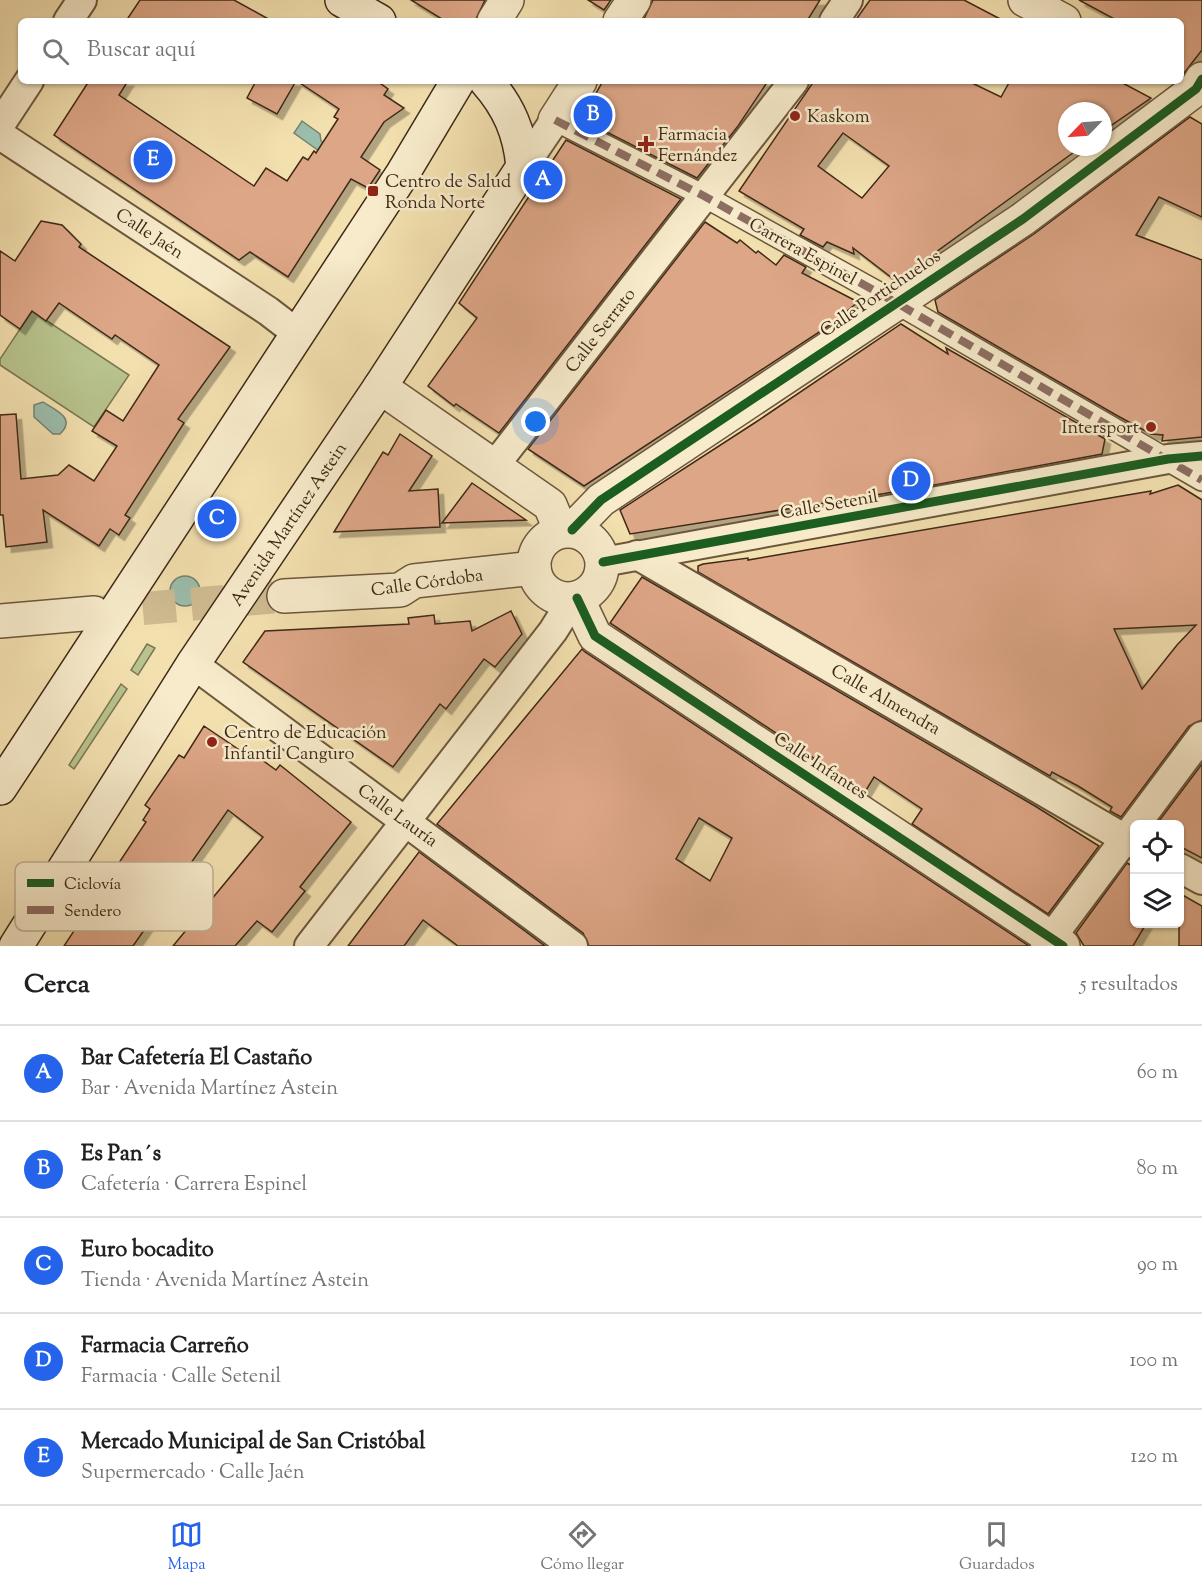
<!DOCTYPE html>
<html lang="es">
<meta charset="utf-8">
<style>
:root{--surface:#fff;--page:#f2f2f2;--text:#202124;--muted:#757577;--line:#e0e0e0;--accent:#2563eb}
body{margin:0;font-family:"Sorts Mill Goudy",serif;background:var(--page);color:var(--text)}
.controls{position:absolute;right:18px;bottom:18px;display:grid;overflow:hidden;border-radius:9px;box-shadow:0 2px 4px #0004}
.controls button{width:54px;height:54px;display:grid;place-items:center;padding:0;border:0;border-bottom:2px solid var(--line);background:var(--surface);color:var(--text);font:30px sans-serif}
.compass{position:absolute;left:1058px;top:102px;width:54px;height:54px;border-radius:50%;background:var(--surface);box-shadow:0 2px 4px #0004;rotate:245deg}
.you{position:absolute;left:536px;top:422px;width:21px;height:21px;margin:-15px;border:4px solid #fff;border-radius:50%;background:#1a73e8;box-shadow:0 0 0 9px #1a73e833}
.badge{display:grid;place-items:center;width:39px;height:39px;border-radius:50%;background:var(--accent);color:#fff;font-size:20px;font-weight:700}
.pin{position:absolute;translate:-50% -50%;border:3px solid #fff;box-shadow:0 2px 6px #0006}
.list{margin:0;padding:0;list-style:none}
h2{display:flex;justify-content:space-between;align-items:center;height:78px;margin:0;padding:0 24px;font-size:26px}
h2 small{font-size:20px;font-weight:400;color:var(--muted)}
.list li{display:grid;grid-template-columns:39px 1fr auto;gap:18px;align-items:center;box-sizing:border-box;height:96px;padding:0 24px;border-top:2px solid var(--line)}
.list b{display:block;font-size:22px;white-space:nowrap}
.list p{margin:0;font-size:20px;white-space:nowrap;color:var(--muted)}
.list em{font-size:20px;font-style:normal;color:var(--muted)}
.icon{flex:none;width:33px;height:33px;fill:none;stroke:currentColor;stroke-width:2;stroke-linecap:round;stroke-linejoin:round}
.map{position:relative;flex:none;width:1202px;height:946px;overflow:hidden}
.search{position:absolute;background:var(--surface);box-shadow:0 2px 4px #0004;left:18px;right:18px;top:18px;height:66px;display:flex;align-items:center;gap:15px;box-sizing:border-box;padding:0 21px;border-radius:9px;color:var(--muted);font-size:22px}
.sheet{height:558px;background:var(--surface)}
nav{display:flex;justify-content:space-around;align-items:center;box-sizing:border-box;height:84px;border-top:2px solid var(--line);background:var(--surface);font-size:16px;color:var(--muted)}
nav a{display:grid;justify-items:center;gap:3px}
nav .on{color:var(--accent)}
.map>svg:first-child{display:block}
.green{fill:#b8c38d;stroke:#7c7652;stroke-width:1.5}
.water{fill:#9bbdac;stroke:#768270;stroke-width:1.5}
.building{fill:#dda687;stroke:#3f2917;stroke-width:1.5;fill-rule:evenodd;filter:url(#shadow)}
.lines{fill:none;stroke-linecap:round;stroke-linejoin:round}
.tertiary-tunnel{stroke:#cfbb91;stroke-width:33;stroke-dasharray:33 16;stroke-linecap:butt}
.pedestrian-casing{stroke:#6c573d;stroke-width:24}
.minor-casing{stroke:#6c573d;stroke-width:32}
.tertiary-casing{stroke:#6c573d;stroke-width:36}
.secondary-casing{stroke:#3f2917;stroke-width:36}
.pedestrian{stroke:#f7ebcb;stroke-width:21}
.minor{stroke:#f7ebcb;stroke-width:28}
.tertiary{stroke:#f7ebcb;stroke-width:33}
.secondary{stroke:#f7ebcb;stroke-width:33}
.quiet{stroke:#8d6e63;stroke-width:8;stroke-dasharray:15 8;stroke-linecap:butt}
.cycleway-casing{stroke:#f7ebcb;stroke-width:13}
.cycleway{stroke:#1b5e20;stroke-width:9}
.poi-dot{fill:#8f2418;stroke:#f7ebcb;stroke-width:2}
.labels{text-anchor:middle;stroke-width:5;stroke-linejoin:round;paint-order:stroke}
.poi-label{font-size:18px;fill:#3f2917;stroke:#f7ebcb;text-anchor:start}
.street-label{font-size:18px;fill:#3f2917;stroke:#f7ebcb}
.key{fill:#f7ebcb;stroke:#c0b195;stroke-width:1.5}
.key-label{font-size:16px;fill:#3f2917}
</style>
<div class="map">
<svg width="1202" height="946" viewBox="0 0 1202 946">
<defs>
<filter id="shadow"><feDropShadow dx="5.5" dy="5.5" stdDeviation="0" flood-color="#0004"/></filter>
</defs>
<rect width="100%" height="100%" fill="#f3e0af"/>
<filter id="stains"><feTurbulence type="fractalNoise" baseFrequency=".00333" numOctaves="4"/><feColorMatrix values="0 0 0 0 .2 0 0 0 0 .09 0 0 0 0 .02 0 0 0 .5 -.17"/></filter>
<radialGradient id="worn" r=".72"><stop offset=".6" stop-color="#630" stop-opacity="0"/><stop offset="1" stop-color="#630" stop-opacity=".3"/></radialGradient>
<g class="green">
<path d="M32,311L129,375L94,427L0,365V359Z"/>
<path d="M147,644L155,648L138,675L131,670Z"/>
<path d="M121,684L127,689L74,769L69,765Z"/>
</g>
<g class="water">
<path d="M302,121L320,134L321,141L324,143L319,151L294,133Z"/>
<path d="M43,402C55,410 77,418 60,434H53L34,417V405Z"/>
<circle cx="185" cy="591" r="15"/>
</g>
<g class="building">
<path d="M140,0H234L272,21H126Z"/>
<path d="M411,0H485L475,21H445Z"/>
<path d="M588,0H611L604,10Z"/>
<path d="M653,0H820L807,21H643Z"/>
<path d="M870,0H964L1004,21H855Z"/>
<path d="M1079,0H1202V50L1181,77V21H1118Z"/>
<path d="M89,81H128L119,95L254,186L266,168L287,181L303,157L308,160L314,151L316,153L338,119L334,117L339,109L297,81H377L388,89L384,95L404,108L384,122L361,157L380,170L368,188L351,179L288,277L250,252L239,260L54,135Z"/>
<path d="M256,81H296L277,114L247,98Z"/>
<path d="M603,81H768L738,126L697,178L581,119Z"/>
<path d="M814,81H968L1001,97L1010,81H1119L1151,98L1103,131V111H1067V147H1081L896,281L853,248L854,254L827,242L823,247L800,235L804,229L739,191ZM843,133L889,166L862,198L818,166Z"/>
<path d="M1190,117L1202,124V217L1159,197L1136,235L1202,260V437L1162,441L1163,435L1151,434L1116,415L938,312L935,300L1034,234Z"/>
<path d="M566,140L681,199L499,433L456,404L454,406L428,386L477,318L459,303Z"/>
<path d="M41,221L62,225L81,244L79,247L230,347L178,419L184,423L125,515L130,518L119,535L110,529L99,546L43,510L47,542L6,547L3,515H0V415L16,414L21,479L58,475L69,465L94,481L117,446L92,431L106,410L123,421L159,365L115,335L112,339L59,303L46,321L32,311L20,329L0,315V251L15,261Z"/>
<path d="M705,222L737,243L740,240L756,253L758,251L776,265L784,255L806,267L802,273L858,302L830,325L584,486L528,449Z"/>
<path d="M901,324L948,354L946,348L1105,439L1102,454L913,489L630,534L620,510L756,422Z"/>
<path d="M400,434L432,456L409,491L438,489L440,527L334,532L383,452L388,455Z"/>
<path d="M472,483L526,520L442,523Z"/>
<path d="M1178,485L1202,500V720L1189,726L1121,817L1110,811L1112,807L1078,786L1052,772L1050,776L698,572V566L703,564L748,558V560L1151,491L1150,494ZM1196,625L1177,645L1142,689L1114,629Z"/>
<path d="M642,577L1035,806L1099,846L1048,914L912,824L922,809L874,777L865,792L610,623Z"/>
<path d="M511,611L522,634L495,667L484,659L446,709L440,704L393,767L243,662L265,631L409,624L408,618L434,615L435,624L470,621L472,631Z"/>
<path d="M582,649L585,652L1029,946H589L583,933L437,824ZM699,818L732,838L710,881L676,859Z"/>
<path d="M204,726L244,753L247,749L276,770L280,765L351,822L300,887L305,891L272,932L257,921L235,946H173L263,837L228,810L133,946H64L146,822L143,820L150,809L145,805L179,755L184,758Z"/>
<path d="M1202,764V858L1179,846V825H1156Z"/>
<path d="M419,852L545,946H458L423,920L404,946H348Z"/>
<path d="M1127,863L1134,867V924H1146L1133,946H1084L1076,933Z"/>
<path d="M1179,893L1202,906V946H1179Z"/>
</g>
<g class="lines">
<path class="tertiary-tunnel" d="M94,613L284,596"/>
<defs>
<path id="pedestrian" d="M555,120L704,196L895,302L1202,480"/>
<g id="minor">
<path d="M68,21L82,0"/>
<path d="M834,21L848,0"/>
<path d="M0,125L29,81"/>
<path d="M0,135L268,311L298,334"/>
<path d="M523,167L555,120"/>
<path d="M495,465L794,81"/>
<path d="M637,555L1134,844"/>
<path d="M603,562L1168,459L1202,456"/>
<path d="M193,664L573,946"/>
<path d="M1180,868L1202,880"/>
<path d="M309,946L553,631L563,615L565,599"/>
<path d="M1045,946L1202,736"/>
</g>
<g id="tertiary">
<path d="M1025,0L1064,21"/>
<path d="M494,21L507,0"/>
<path d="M620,21L634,0"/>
<path d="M555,120L580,81"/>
<path d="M380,387L550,505L561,531"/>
<path d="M572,530L601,500L1023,219L1196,89L1202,79"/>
<circle cx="568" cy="565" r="34"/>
<path d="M284,596L400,590L414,581L534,568"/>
<path d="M577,598L595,636L1063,946"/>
<path d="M0,621L94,613"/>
</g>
<g id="secondary">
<path d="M342,0L379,21"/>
<path d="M0,788L403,173L458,81"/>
<path d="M16,946L193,664L380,387L523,167C520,133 509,107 486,81"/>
</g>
</defs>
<use href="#pedestrian" class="pedestrian-casing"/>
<use href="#minor" class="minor-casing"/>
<use href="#tertiary" class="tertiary-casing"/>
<use href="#secondary" class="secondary-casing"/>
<use href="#pedestrian" class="pedestrian"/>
<use href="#minor" class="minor"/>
<use href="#tertiary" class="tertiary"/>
<use href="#secondary" class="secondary"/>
<path class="quiet" d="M555,120L704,196L895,302L1202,480"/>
<defs>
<g id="cycleway">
<path d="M572,530L601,500L1023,219L1196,89L1202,79"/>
<path d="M603,562L1168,459L1202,456"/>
<path d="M577,598L595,636L1063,946"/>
</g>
</defs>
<use href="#cycleway" class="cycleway-casing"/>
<use href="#cycleway" class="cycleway"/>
</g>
<g class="poi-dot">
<circle cx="795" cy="116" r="6"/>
<path d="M643 135h6v6h6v6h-6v6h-6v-6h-6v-6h6z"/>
<rect x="367" y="185" width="12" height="12" rx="3"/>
<circle cx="1151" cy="427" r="6"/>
<circle cx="212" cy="742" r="6"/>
</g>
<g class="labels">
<g class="poi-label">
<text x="807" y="122">Kaskom</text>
<text x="658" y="140">Farmacia<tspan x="658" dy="21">Fernández</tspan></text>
<text x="385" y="187">Centro de Salud<tspan x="385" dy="21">Ronda Norte</tspan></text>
<text x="1139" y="433" text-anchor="end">Intersport</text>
<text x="224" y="738">Centro de Educación<tspan x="224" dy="21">Infantil Canguro</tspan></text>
</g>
<g class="street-label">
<text transform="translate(150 233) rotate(33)" y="6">Calle Jaén</text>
<text transform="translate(803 251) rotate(29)" y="6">Carrera Espinel</text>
<text transform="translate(880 293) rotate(-34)" y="6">Calle Portichuelos</text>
<text transform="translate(600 330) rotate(-52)" y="6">Calle Serrato</text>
<text transform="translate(829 504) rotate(-10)" y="6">Calle Setenil</text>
<text transform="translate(288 524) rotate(-56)" y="6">Avenida Martínez Astein</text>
<text transform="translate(427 582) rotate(-8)" y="6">Calle Córdoba</text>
<text transform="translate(886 699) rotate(30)" y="6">Calle Almendra</text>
<text transform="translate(821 765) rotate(33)" y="6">Calle Infantes</text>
<text transform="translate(398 815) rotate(36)" y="6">Calle Lauría</text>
</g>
</g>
<rect x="15" y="862" width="198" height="69" rx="9" class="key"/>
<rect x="27" y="879" width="27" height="8" fill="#1b5e20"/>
<rect x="27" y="906" width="27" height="8" fill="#8d6e63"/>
<g class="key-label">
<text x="64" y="889">Ciclovía</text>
<text x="64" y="916">Sendero</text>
</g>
<rect width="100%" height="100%" filter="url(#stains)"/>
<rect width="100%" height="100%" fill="url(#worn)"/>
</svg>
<div class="controls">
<button><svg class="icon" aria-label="locate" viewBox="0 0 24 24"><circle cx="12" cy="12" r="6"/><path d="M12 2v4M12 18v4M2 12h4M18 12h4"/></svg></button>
<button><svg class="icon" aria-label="layers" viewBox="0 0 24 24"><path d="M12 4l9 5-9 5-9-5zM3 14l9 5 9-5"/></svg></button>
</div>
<svg class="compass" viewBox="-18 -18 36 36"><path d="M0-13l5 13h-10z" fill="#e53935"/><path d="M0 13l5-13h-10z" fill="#757577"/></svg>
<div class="you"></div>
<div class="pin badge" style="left:543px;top:180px">A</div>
<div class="pin badge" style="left:593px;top:115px">B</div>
<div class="pin badge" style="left:217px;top:519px">C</div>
<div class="pin badge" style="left:911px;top:481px">D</div>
<div class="pin badge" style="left:153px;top:160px">E</div>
<div class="search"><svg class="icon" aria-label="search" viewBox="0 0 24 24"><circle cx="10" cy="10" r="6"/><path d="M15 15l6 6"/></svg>Buscar aquí</div>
</div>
<section class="sheet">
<h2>Cerca<small>5 resultados</small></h2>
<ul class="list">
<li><span class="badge">A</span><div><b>Bar Cafetería El Castaño</b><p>Bar · Avenida Martínez Astein</p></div><em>60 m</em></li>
<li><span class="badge">B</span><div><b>Es Pan´s</b><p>Cafetería · Carrera Espinel</p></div><em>80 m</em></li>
<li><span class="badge">C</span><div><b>Euro bocadito</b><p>Tienda · Avenida Martínez Astein</p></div><em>90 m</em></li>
<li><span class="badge">D</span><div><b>Farmacia Carreño</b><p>Farmacia · Calle Setenil</p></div><em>100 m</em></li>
<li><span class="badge">E</span><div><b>Mercado Municipal de San Cristóbal</b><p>Supermercado · Calle Jaén</p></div><em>120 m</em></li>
</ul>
</section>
<nav>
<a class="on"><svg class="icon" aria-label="map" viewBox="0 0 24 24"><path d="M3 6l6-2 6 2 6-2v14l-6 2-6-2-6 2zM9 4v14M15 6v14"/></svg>Mapa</a>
<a><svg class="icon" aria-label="directions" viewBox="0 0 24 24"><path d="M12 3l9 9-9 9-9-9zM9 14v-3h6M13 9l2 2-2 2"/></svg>Cómo llegar</a>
<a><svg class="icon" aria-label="saved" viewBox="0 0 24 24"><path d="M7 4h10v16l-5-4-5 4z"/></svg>Guardados</a>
</nav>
